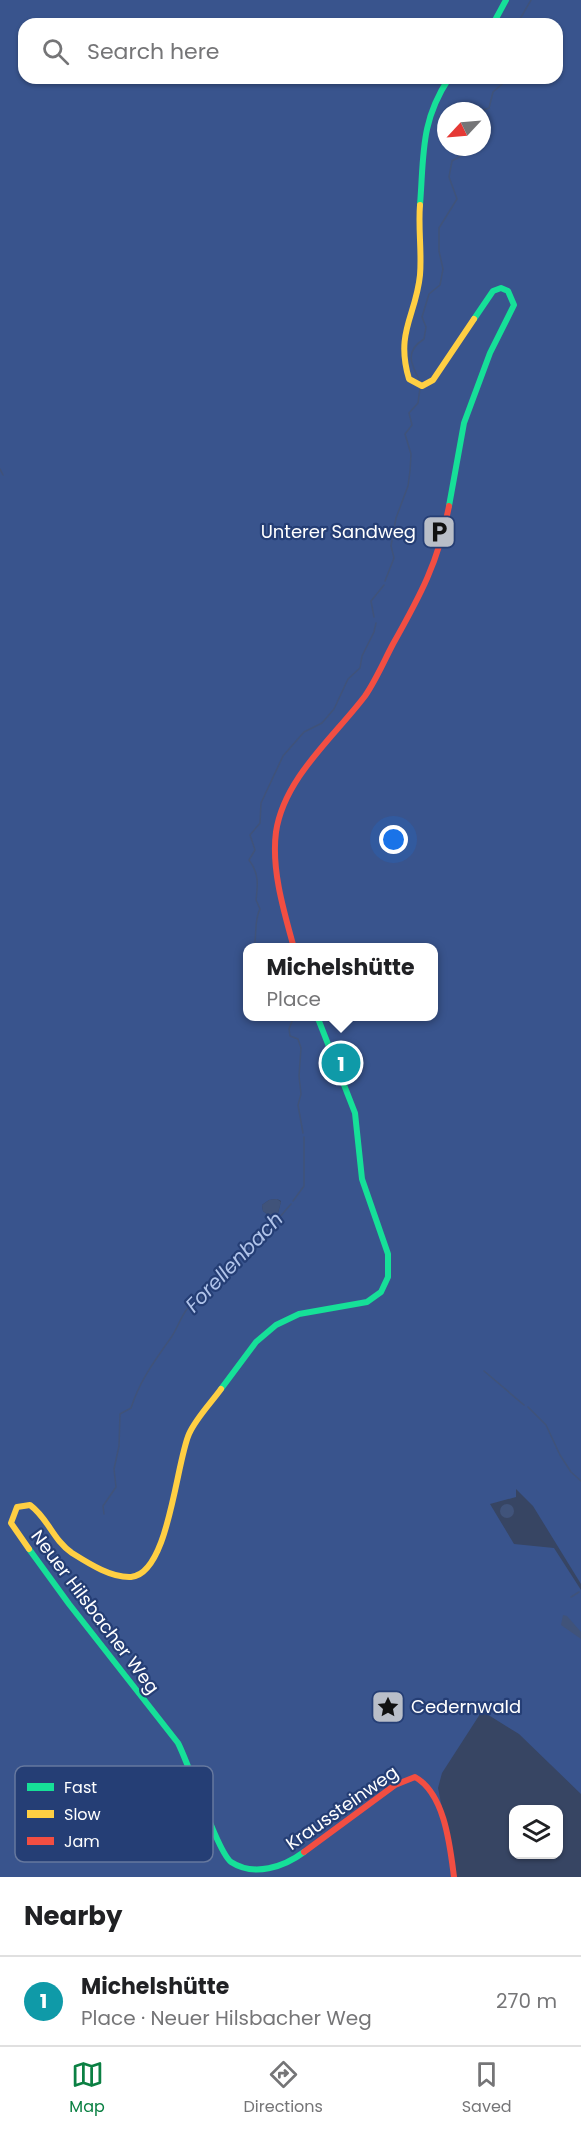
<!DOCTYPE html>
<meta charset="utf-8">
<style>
:root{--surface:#fff;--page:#f2f2f2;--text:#202124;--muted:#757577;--line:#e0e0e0;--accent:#0b8043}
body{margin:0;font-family:Poppins,sans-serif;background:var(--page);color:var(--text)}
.controls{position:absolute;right:18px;bottom:18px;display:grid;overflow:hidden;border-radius:12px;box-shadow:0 2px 4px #0004}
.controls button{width:54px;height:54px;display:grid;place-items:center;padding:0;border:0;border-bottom:2px solid var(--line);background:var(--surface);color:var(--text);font:30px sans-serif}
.compass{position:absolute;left:437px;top:102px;width:54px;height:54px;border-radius:50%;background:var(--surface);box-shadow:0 2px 4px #0004;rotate:244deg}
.you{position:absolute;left:394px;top:840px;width:21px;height:21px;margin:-15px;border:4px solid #fff;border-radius:50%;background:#1a73e8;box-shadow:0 0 0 9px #1a73e833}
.badge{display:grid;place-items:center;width:39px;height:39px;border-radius:50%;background:var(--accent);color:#fff;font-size:20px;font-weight:700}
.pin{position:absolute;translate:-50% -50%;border:3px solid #fff;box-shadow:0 2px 6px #0006}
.popup{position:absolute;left:243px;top:943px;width:195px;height:78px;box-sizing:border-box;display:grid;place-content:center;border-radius:12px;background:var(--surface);filter:drop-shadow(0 2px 4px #0005);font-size:20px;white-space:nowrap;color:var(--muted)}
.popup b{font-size:22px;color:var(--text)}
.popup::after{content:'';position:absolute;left:50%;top:100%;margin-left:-12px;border:12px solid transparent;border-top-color:var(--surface)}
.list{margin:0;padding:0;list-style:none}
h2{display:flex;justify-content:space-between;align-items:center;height:78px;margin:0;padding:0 24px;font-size:26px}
h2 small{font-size:20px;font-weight:400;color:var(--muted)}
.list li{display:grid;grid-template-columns:39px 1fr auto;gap:18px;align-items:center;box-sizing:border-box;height:90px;padding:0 24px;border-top:2px solid var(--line)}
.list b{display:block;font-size:22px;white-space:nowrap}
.list p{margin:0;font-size:20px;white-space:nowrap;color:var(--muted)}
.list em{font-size:20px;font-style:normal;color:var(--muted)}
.icon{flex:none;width:33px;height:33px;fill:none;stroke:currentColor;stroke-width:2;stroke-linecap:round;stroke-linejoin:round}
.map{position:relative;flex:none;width:581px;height:1877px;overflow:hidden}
.search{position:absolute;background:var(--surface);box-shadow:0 2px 4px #0004;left:18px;right:18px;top:18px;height:66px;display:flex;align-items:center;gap:15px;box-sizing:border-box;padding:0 21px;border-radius:18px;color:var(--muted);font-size:22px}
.sheet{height:168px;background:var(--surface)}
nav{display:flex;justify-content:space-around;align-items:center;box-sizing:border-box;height:84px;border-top:2px solid var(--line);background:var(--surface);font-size:16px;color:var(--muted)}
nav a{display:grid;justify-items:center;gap:3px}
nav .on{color:var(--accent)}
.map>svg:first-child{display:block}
.green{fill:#39548d;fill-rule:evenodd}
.water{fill:#40537a}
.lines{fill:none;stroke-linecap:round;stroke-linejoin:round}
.stream{stroke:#40537a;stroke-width:1.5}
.fast{stroke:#16e098;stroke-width:6}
.slow{stroke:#ffcf43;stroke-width:6}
.jam{stroke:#f24e42;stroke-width:6}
.labels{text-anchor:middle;stroke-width:4.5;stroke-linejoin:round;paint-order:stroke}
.poi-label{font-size:18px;fill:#fff;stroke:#253e75;text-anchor:end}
.street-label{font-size:18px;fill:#fff;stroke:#253e75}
.water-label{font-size:20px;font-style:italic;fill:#b1c4ea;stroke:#253e75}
.key{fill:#253e75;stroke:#66789e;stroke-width:1.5}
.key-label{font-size:16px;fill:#fff}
</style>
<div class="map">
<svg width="581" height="1877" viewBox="0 0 581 1877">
<rect width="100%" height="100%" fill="#374563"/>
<path class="green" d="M0,0H581V1584L533,1506L516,1489V1497L490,1504L514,1544L554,1548L581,1590V1794L519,1734L482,1711L442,1773L438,1788L456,1877H0ZM24,24H557V78H24ZM446,111H482V147H446ZM248,948H434V1016H248ZM277,1199L281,1201L278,1213L270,1216L263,1211L262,1205L269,1200Z"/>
<g class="water">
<path d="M277,1199L281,1202L278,1213L270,1216L263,1211L262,1205L269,1200Z"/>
<circle cx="507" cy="1511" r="7"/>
<path d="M563,1615L567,1616L581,1632V1639L561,1625Z"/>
</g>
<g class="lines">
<g class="stream">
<path d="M517,24L531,0"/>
<path d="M480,111L489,108L493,92L509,78"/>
<path d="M420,381C410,363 405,351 424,339L426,327L422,317L429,294L440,285L443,269L439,251V228L457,199L449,177L452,161L462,155L464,147"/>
<path d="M0,469L3,475"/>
<path d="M385,581L394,558L391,546L396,518L408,486L410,471L411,454L405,434L412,425L409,413L418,403L420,388"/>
<path d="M374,617L371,601L384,585"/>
<path d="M254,948C257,936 254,919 260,909L256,900C258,885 259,873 249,860L255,850L250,835L260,823L261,803L283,756L304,732L322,723L334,709L348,679L360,668L362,656L374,632L376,623"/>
<path d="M294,1016L289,1029L290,1036L298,1039L301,1048L299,1076L301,1094L298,1105L303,1133"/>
<path d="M293,1201L304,1186V1137"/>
<path d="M484,1371L524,1405"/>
<path d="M528,1407L546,1425L560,1455L571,1472L581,1481"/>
<path d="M104,1514L103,1506L116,1487L114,1469L119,1446L120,1414L131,1408C140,1380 154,1362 170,1339C181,1324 182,1306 201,1299L207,1286L218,1273L233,1259L240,1257L254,1247L291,1204"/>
<path d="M571,1597L579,1592"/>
</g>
<g class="fast">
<path d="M493,24L506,0"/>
<path d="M420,205C424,155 420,122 449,78"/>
<path d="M449,506L464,423L490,353L514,305L508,291L501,288L493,291L474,319"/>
<path d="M221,1389L256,1342L276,1325L299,1314L367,1302L381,1292L388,1277V1254L362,1179L355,1113L317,1016"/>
<path d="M29,1549L69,1604L178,1743C190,1766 217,1851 231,1862C254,1877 284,1867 304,1852"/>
</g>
<g class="slow">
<path d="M420,205C418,228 422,252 420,275C416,316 395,332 409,379L422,386L433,380L474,319"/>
<path d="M29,1549L11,1523L17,1507L30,1505C48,1518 53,1540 72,1553C88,1563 111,1578 131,1577C169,1574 176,1463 189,1434C196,1418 211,1403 221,1389"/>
</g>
<g class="jam">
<path d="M294,948C284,912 271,869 276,832C284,778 334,737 365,696C376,680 384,661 393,644C420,596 439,561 449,506"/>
<path d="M304,1852L395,1785L415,1777C445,1794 450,1846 454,1877"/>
</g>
</g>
<defs>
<symbol id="parking-square" viewBox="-11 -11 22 22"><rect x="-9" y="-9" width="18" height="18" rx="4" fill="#b9bec8" stroke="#253e75"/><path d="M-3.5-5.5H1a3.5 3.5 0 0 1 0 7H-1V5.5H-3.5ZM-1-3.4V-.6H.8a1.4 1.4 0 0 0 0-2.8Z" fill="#111"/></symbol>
<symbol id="sight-square" viewBox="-11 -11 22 22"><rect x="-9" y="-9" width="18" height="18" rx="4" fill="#b9bec8" stroke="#253e75"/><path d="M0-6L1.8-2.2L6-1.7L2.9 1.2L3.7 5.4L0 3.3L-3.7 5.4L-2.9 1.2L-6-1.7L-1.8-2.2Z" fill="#111"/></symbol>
</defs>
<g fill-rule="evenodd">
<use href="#parking-square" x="420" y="513" width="38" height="38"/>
<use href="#sight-square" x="369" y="1688" width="38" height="38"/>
</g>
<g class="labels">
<g class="poi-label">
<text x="416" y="538">Unterer Sandweg</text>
<text x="411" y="1713" text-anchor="start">Cedernwald</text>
</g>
<g class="street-label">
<text transform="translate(95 1612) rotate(53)" y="6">Neuer Hilsbacher Weg</text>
<text transform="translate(342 1808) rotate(-35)" y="6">Kraussteinweg</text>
</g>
<g class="water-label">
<text transform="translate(234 1262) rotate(-46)" y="7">Forellenbach</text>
</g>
</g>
<rect x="15" y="1766" width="198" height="96" rx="9" class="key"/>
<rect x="27" y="1783" width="27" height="8" fill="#16e098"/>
<rect x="27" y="1810" width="27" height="8" fill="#ffcf43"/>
<rect x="27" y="1837" width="27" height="8" fill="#f24e42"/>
<g class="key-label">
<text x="64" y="1793">Fast</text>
<text x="64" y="1820">Slow</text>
<text x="64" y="1847">Jam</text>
</g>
</svg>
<div class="controls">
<button><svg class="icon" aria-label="layers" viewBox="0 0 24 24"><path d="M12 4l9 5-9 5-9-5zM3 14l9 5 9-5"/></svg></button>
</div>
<svg class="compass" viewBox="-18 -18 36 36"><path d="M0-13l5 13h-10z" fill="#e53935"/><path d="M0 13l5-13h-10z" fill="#757577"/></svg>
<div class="you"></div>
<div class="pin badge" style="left:341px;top:1063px;background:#0f9aa8">1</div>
<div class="popup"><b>Michelshütte</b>Place</div>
<div class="search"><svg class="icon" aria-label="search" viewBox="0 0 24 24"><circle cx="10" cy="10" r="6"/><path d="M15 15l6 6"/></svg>Search here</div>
</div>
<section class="sheet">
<h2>Nearby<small></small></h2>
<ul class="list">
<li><span class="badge" style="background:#0f9aa8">1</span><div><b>Michelshütte</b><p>Place · Neuer Hilsbacher Weg</p></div><em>270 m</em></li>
</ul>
</section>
<nav>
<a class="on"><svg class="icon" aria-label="map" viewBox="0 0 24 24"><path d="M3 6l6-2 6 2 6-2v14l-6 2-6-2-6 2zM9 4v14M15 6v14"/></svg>Map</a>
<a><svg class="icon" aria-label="directions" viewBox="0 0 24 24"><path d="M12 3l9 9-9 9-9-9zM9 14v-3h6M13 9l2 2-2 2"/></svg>Directions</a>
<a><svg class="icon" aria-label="saved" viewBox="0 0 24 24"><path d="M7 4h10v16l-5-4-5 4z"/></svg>Saved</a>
</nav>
